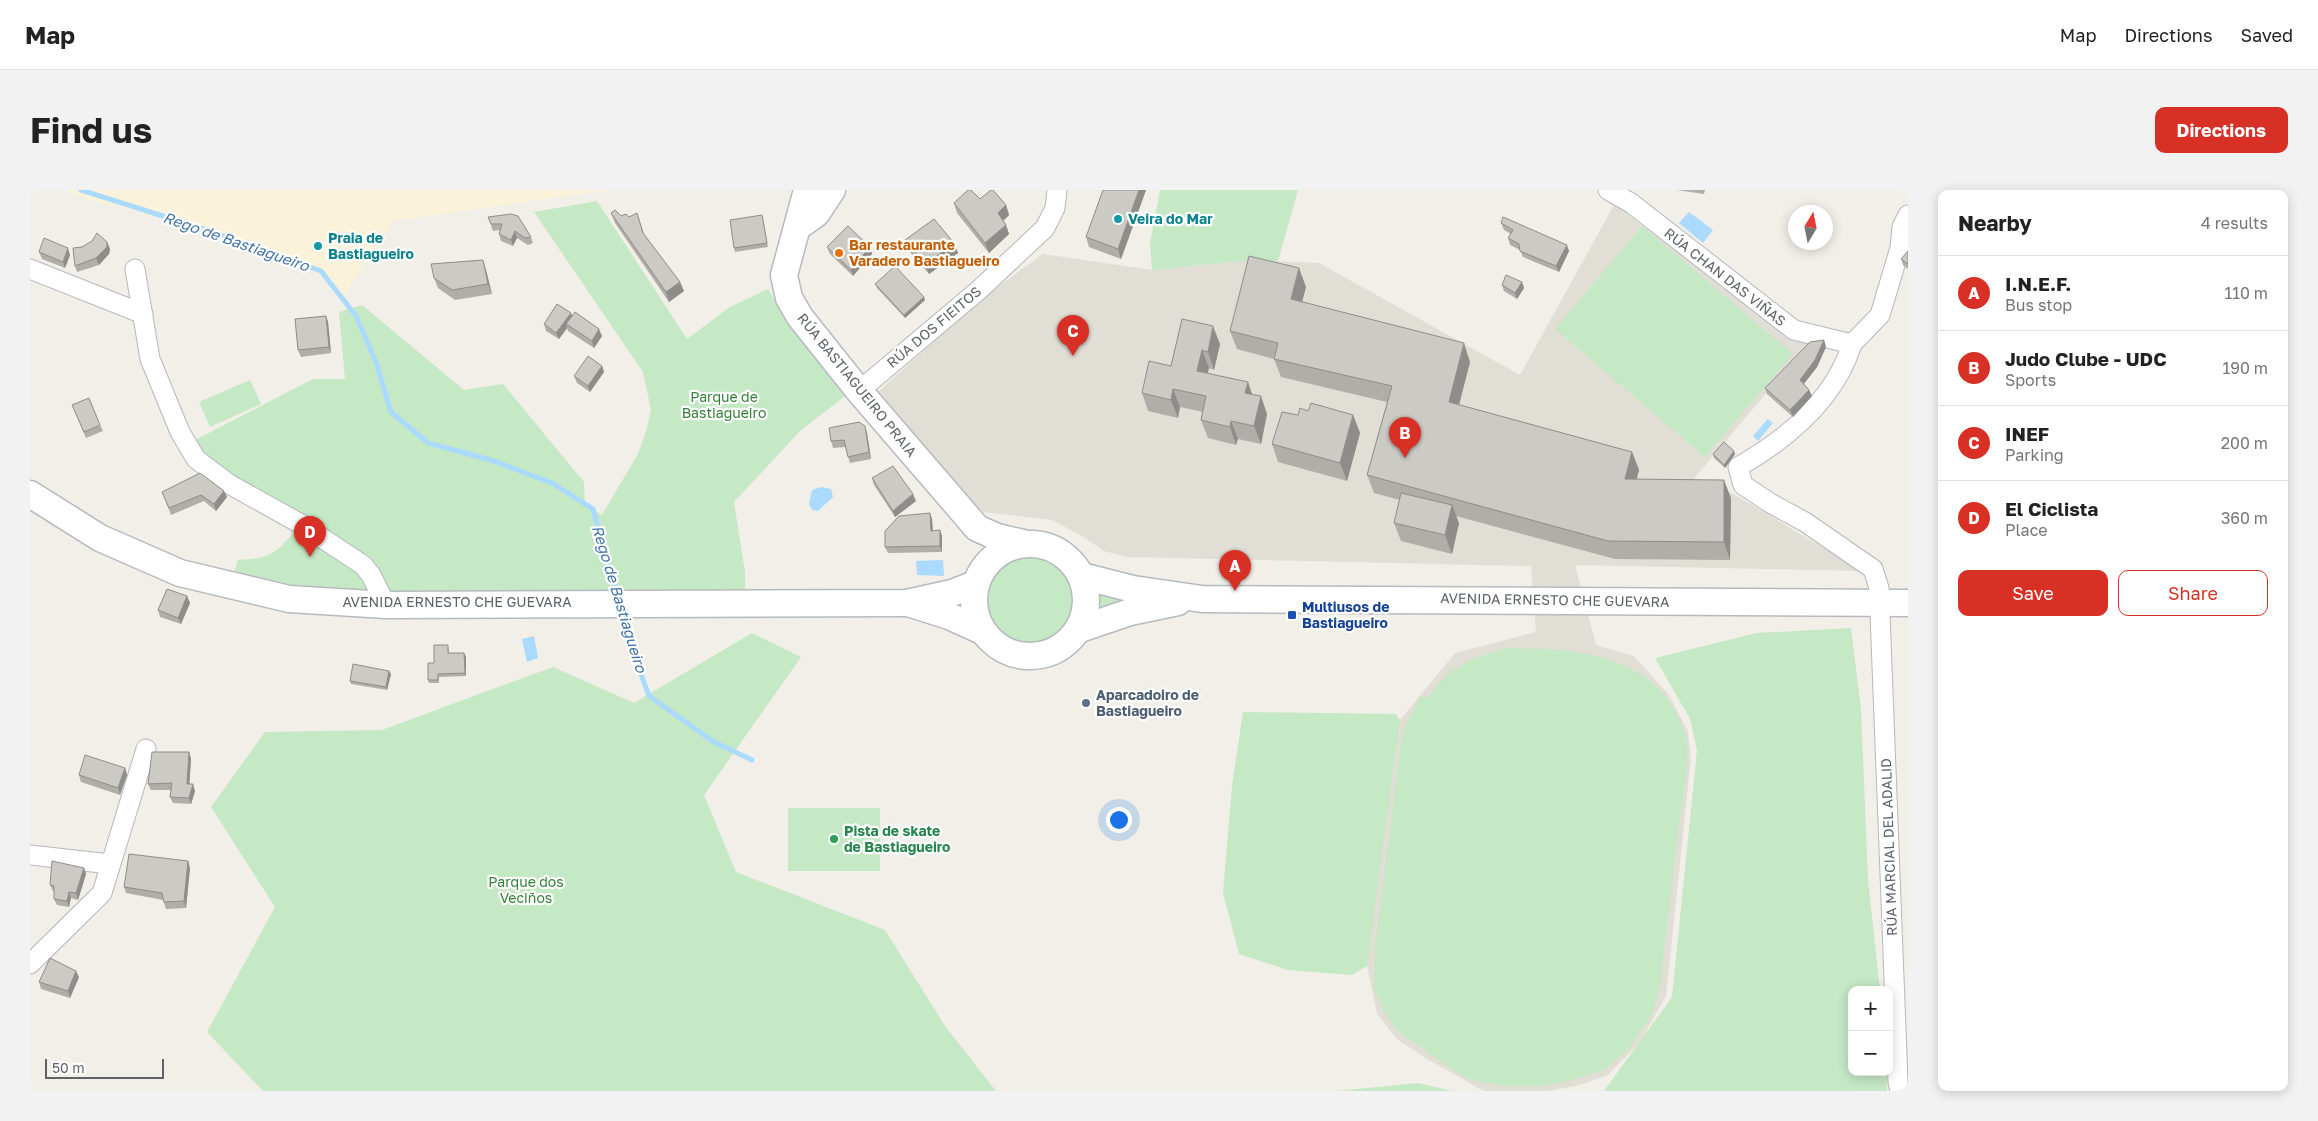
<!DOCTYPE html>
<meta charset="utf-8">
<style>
:root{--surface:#fff;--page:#f2f2f2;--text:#222;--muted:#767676;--line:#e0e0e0;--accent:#d93025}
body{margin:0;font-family:"Golos Text",sans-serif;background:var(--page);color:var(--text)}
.controls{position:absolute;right:15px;bottom:15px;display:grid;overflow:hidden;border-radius:10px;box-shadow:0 2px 12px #0003}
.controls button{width:45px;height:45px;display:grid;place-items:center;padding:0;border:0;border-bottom:1px solid var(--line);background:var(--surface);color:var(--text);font:25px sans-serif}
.compass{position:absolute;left:1758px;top:15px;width:45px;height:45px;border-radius:50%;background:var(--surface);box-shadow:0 2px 12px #0003;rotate:10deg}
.scale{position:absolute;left:15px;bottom:12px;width:119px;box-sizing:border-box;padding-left:5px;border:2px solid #5f6368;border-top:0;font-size:14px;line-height:18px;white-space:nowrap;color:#5f6368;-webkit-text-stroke:4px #fff;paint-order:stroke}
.you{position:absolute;left:1088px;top:629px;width:18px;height:18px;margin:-12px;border:4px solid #fff;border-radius:50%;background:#1a73e8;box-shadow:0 0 0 8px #1a73e833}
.badge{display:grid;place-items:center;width:32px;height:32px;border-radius:50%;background:var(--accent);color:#fff;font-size:16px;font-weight:700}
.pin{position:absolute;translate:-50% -41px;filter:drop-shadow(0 1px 2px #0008)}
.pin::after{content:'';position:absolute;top:26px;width:18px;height:15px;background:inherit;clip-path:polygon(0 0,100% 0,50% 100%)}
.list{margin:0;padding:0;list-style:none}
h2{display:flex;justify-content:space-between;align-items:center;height:65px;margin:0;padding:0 20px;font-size:21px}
h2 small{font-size:16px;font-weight:400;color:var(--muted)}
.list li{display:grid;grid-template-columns:32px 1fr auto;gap:15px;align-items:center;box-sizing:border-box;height:75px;padding:0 20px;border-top:1px solid var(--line)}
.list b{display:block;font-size:19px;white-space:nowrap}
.list p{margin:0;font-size:16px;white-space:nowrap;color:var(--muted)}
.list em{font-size:16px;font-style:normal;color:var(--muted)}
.actions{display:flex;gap:10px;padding:15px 20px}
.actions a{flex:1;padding:11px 0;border:1px solid var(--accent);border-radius:10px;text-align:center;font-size:18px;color:var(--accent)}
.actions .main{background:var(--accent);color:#fff}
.map{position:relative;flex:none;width:1878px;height:901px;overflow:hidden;border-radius:10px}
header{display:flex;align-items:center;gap:30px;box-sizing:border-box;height:70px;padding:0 25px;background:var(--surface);border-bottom:1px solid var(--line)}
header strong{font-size:24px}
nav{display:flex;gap:28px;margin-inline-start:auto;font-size:18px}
.intro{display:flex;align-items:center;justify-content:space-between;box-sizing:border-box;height:120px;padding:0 30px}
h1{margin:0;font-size:35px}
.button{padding:12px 22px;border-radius:10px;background:var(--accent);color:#fff;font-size:18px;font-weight:700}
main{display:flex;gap:30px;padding:0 30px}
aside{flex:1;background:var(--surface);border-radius:10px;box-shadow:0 2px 12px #0003}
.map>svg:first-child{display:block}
.education{fill:#e1ded6}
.green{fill:#c5e8c5}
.sand{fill:#fbf3d9}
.water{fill:#aadaff}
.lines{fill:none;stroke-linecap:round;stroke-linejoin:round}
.stream{stroke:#aadaff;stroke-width:5}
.street-casing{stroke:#b5b8bc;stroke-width:21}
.secondary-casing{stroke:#b6babf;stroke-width:29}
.street{stroke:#fff;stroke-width:19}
.secondary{stroke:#fff;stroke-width:26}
.wall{fill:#afaea9}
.shaded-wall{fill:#8f8d8a}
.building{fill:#cccac5;stroke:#8f8d8a}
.culture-dot{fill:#0f9aa8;stroke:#fff;stroke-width:2}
.food-dot{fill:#e8710a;stroke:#fff;stroke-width:2}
.transit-dot{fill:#1a4fb4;stroke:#fff;stroke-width:2}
.service-dot{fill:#5c6f8a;stroke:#fff;stroke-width:2}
.leisure-dot{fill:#2e9e5b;stroke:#fff;stroke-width:2}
.labels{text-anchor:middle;stroke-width:4.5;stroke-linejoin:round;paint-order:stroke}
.culture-label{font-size:14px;font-weight:bold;fill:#0d838f;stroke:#fff;text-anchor:start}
.food-label{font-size:14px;font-weight:bold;fill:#c56008;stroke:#fff;text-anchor:start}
.street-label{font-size:14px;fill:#5f6368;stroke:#fff}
.park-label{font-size:14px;fill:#348238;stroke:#fff}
.transit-label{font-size:14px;font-weight:bold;fill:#164399;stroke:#fff;text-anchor:start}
.service-label{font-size:14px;font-weight:bold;fill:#4e5e75;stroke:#fff;text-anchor:start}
.leisure-label{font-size:14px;font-weight:bold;fill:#27864d;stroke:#fff;text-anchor:start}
.water-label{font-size:15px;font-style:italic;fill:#4174aa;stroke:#fff}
</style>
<header>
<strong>Map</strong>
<nav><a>Map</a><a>Directions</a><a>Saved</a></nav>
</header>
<div class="intro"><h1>Find us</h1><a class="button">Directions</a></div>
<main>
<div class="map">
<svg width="1878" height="901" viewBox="0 0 1878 901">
<rect width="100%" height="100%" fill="#f1efe8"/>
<path class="education" d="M1585,13L1612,36L1778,154L1655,299L1700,302L1832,381L1545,375L1566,455L1604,466L1639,505L1658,542L1661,569L1636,806L1610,852L1578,885L1550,895L1518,901H1454L1397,869L1367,849L1347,824L1337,776L1339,750L1370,530L1425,463L1506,442L1501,376L1097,367L1074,361L1052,346L1022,330L953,322L931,300L848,202L951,109L1013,64L1122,80L1221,70L1289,73L1490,185Z"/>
<g class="green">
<path d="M1130,0H1268L1248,71L1221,70L1122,80L1120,53Z"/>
<path d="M567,11L657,149L700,117L738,99L761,137L815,206L770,241L704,312L715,382V406L359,405L272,399L203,386L208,370C239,368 244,366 264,342L166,281L148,259L283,189H315L309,122L332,115L434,200L473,194L554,292L555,315L572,325L608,264L616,242L621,220L613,182L504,22Z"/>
<path d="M1612,36L1763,164L1675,267L1525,139Z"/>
<path d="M220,190L231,214L180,237L169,212Z"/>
<circle cx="1000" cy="410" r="48"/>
<path d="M1068,400L1103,411L1066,423Z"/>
<path d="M1821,438L1831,520L1838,690L1850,800H1822V882H1857V901H1574L1642,807L1667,560L1660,529L1625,468L1727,443Z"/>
<path d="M722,443L771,467L674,605L706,682L855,740L915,836L966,901H233L177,842L245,717L181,617L235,542L352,540L523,477L604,513Z"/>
<path d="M1476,458C1550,458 1637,465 1657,552C1660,569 1651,622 1648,642C1642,693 1636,745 1630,796L1622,824L1600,857L1576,879L1540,891L1512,896H1473L1438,889L1413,873L1367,840L1353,819L1344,798L1345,759L1372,544L1390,506L1397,508L1420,482L1445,468Z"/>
<path d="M1213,522L1366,524L1370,530L1337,776L1322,785L1258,780L1209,764L1193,703L1202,596Z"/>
<rect x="758" y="618" width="92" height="63"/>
<path d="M1388,893L1422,901H1306Z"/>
</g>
<path class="sand" d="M37,0H579L363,31L314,105H306L299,89L269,68L110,21L63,11Z"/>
<g class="water">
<path d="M1659,22L1683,40L1673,53L1649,33Z"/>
<path d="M1738,229L1743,233L1728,251L1723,246Z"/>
<path d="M791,297L801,299L803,307L788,321L782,320L779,314L782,300Z"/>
<path d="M913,370L914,386L887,385L886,371Z"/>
<path d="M504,446L508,468L497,472L492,449Z"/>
</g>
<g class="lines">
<g class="stream">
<path d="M51,0L174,39L291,81L326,126L346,172L361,222L398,253L464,271L522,293L563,319L588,407"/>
<path d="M592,423L599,451L619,506L684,552L722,570"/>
</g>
<defs>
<g id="street">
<path d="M1578,0L1601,13L1764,140L1822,154C1805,209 1757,249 1708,277L1713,295L1740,313L1775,332L1843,379L1849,398L1868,892L1870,901"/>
<path d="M0,79L113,124"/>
<path d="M105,79L120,169L150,242L166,269L199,294L269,333L333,375L341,385L356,415"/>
<path d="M1822,154L1850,125L1870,58L1872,37L1878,25"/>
<path d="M829,201L950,99L1015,38L1025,18L1027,0"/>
<path d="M0,665L80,674"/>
<path d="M0,774L72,703L116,559"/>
</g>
<g id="secondary">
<path d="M777,0L754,85L759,108L770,127L829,201L947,338L967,347L993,353"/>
<path d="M769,36L786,24L802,0"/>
<path d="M0,304L70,348L150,383L259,409L356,415L877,413L922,403L945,394"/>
<circle cx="1000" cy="410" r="56"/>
<path d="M1052,386L1103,399L1172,409L1878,413"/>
<path d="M878,413L919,426L952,441"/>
<path d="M1050,439L1100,422L1148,412"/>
</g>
</defs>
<use href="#street" class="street-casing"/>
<use href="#secondary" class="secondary-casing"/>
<use href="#street" class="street"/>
<use href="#secondary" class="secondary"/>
</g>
<g class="wall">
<path d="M1073,0H1116L1091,69L1059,57L1056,47Z"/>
<path d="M1647,0H1675L1674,4Z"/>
<path d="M950,9L976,15L979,25L973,31L976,35L979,44L959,63L927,23L924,13Z"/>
<path d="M581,23L591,26L599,27L607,23L614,44L650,92L654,101L639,112L585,33Z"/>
<path d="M458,27L501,47L503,53L498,55L487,48L483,56L471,51L469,44L470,40L463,41Z"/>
<path d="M733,28L738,57L705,62L704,58Z"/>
<path d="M1471,33L1539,61L1529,82L1493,67L1490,60L1480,55L1478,48L1481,44L1474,40Z"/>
<path d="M875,50L924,53L928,63L899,84L878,60Z"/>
<path d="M77,52L80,59L79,64L69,75L47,82L45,76Z"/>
<path d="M797,57H840L842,64L823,86L800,64Z"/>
<path d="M1878,61V79L1873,75L1871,69Z"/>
<path d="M9,62L40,65L35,78L12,69Z"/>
<path d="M456,80L462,104L425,110L408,98L404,88Z"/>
<path d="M1492,92L1494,98L1487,109L1474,101L1472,95Z"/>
<path d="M845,94L895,110L875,128L847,98Z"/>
<path d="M1276,97L1272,112L1440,172L1429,215L1602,262L1609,280L1606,289L1701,308L1700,370L1585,369L1426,326L1429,333L1422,364L1371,351L1364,333L1370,310L1344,303L1337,285L1357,212L1251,187L1244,169L1207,159L1200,141Z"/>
<path d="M541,123L542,126L572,146L564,158L538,141L537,138L529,149L516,141L514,134Z"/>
<path d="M296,126L298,132L301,163L271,167L268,160Z"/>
<path d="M1152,129L1190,154L1184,180L1179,178L1177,183L1218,192L1222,204L1237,224L1231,254L1208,249L1206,255L1178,248L1171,230L1173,222L1150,217L1148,228L1118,221L1112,203L1141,176Z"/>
<path d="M1794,150L1796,157L1787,177L1774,194L1779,200L1782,206L1763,227L1737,204L1735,198Z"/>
<path d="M572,176L574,182L560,202L547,193L544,186Z"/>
<path d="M42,215L70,235L73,241L56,248Z"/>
<path d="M1278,221L1323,225L1330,243L1317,291L1248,272L1242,254L1268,225Z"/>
<path d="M837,243L841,269L820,273L815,257L803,258L801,251Z"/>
<path d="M1683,264H1705L1695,278L1684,268Z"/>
<path d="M842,288L886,311L865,327L844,295Z"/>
<path d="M194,301L197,307L186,321L174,311L141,325L132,302Z"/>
<path d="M900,323L902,329L903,341L910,340L912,346V362L858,363L855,357Z"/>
<path d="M157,406L160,413L151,434L130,427L128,420Z"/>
<path d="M419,458V463H434L436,467V486L409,487V493H399L398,490L404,473Z"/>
<path d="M361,484L357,500L321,494L320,491Z"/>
<path d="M159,562L161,569L159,594L165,601L161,614L143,613L140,607L141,600H121L118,594Z"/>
<path d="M95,578L97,585L90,605L51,592L49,585Z"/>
<path d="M158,671L160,678L156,718L136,719L133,710L96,703L94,697Z"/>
<path d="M54,678L56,684L48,710L41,708L39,717L27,715L24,709V702L23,701L20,695Z"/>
<path d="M49,787L40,808L11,799L9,792Z"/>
</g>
<g class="shaded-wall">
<path d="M1109,0H1116L1091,69L1088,59Z"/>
<path d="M976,15L979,25L971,33L968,23Z"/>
<path d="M976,35L979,44L959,63L955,53Z"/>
<path d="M485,41L487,48L483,56L481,50Z"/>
<path d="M77,52L80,59L79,64L69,75L66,68Z"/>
<path d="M924,53L928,63L899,84L895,75Z"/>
<path d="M1537,55L1539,61L1529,82L1526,76Z"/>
<path d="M840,57L842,64L823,86L821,80Z"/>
<path d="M38,58L40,65L35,78L33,72Z"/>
<path d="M453,70L456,80L462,104L458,94Z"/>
<path d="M1269,78L1276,97L1268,127L1261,109Z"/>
<path d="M650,92L654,101L639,112L636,102Z"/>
<path d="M1492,92L1494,98L1487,109L1485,103Z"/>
<path d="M894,107L895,110L875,128L874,125Z"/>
<path d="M541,123L543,130L536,134L537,138L529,149L526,143Z"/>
<path d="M296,126L298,132L301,163L299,157Z"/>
<path d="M1183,136L1190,154L1184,180L1178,162Z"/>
<path d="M569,139L572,146L564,158L562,151Z"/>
<path d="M1794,150L1796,157L1787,177L1772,196L1770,190Z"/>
<path d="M1434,153L1440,172L1425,230L1419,212Z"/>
<path d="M1172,160L1179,178L1174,199L1167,181Z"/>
<path d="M572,176L574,182L560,202L558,196Z"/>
<path d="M1218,192L1224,210L1215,203Z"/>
<path d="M1143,199L1150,217L1148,228L1141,210Z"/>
<path d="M1779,200L1782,206L1763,227L1760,220Z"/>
<path d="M1231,206L1237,224L1231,254L1224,236Z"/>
<path d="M1323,225L1330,243L1317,291L1310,273Z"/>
<path d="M1201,231L1208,249L1206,255L1200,237Z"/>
<path d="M835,236L837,243L841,269L839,262Z"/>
<path d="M1704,261L1705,264L1695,278L1694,275Z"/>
<path d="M1602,262L1609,280L1602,307L1595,289Z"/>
<path d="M1694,290L1701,308L1700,370L1694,352Z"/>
<path d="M194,301L197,307L186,321L184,314Z"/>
<path d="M883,304L886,311L865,327L863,321Z"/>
<path d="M1422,315L1429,333L1422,364L1415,345Z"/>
<path d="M900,323L902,329L903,347L901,341Z"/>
<path d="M910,340L912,346V362L910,356Z"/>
<path d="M157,406L160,413L151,434L148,428Z"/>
<path d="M434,463L436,467V486L435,483Z"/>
<path d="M359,481L361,484L357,500L356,497Z"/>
<path d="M159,562L161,569L159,601L157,594Z"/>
<path d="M95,578L97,585L90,605L88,598Z"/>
<path d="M163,594L165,601L161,614L159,608Z"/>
<path d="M158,671L160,678L156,718L154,711Z"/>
<path d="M54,678L56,684L48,710L46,703Z"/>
<path d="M39,702L41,708L39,717L37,711Z"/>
<path d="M46,781L49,787L40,808L38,801Z"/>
</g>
<g class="building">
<path d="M938,0H941L950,9L961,0H963L976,15L968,23L976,35L955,53L924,13Z"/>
<path d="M1073,0H1109L1088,59L1056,47Z"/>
<path d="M585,20L591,26L596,24L599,27L607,23L613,43L650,92L636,102L581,23Z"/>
<path d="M481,24L488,26L501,47L495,48L485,41L481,50L469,44L472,34H461L458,27Z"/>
<path d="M732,25L737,53L704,58L700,30Z"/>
<path d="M1473,27L1537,55L1526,76L1490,61L1489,54L1478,48L1483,40L1471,33Z"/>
<path d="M904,29L924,53L895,75L875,50Z"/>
<path d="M818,36L840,57L821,80L797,57Z"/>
<path d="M67,43L77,52V57L66,68L45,76L43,58L52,57L62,51Z"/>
<path d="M14,48L38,58L33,72L9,62Z"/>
<path d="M1878,61V74L1871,69Z"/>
<path d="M1219,66L1269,78L1261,109L1434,153L1419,212L1602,262L1595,289L1694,290V352L1578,351L1337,285L1362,196L1244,169L1248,153L1200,141Z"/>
<path d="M453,70L458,94L422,100L404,88L401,74Z"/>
<path d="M865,76L894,107L874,125L845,94Z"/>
<path d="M1476,85L1492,92L1485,103L1472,95Z"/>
<path d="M527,114L541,123L526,143L514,134Z"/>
<path d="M545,122L569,139L562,151L536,134Z"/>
<path d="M296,126L299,157L268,160L265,129Z"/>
<path d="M1152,129L1183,136L1178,162L1172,160L1167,181L1218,192L1215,203L1231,206L1224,236L1201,231L1200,237L1171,230L1176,206L1143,199L1141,210L1112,203L1119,171L1141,176Z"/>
<path d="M1794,150L1785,170L1770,190L1779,200L1760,220L1735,198L1780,152Z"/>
<path d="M558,166L572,176L558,196L544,186Z"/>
<path d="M59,208L70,235L54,242L42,215Z"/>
<path d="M1281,213L1323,225L1310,273L1242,254L1252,222L1268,225L1270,218L1278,221Z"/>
<path d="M829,232L835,236L839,262L818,267L814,250L801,251L799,238Z"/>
<path d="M1694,252L1704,261L1694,275L1683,264Z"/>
<path d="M863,276L883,304L863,321L842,288Z"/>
<path d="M170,283L194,301L184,314L171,305L139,318L132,302Z"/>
<path d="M1371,303L1422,315L1415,345L1364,333Z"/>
<path d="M900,323L901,341L910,340V356L855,357V341L869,326Z"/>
<path d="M137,399L157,406L148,428L128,420Z"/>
<path d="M404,455H418V463H434L435,483L408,484V490H398V473H404Z"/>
<path d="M323,474L359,481L356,497L320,491Z"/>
<path d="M122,562H159L157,594H163L159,608L140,607L142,593L118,594Z"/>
<path d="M55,565L95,578L88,598L49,585Z"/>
<path d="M99,664L158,671L154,711L134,712L132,703L94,697Z"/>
<path d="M22,671L54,678L46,703L39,702L37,711L24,709V696L20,695Z"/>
<path d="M20,768L46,781L38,801L9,792Z"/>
</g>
<g class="culture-dot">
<circle cx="1088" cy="29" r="5"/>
<circle cx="288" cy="56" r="5"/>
</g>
<circle class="food-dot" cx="809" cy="63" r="5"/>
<rect class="transit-dot" x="1257" y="420" width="10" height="10" rx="2.5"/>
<circle class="service-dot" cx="1056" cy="513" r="5"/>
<circle class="leisure-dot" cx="804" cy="649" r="5"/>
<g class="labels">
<g class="culture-label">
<text x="1098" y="34">Veira do Mar</text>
<text x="298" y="53">Praia de<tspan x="298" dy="16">Bastiagueiro</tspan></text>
</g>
<g class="food-label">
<text x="819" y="60">Bar restaurante<tspan x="819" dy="16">Varadero Bastiagueiro</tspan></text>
</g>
<g class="street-label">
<text transform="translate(1695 87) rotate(38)" y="5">RÚA CHAN DAS VIÑAS</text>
<text transform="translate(904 137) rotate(-40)" y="5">RÚA DOS FIEITOS</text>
<text transform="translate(827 195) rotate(51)" y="5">RÚA BASTIAGUEIRO PRAIA</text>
<text transform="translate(1525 410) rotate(1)" y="5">AVENIDA ERNESTO CHE GUEVARA</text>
<text x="427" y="417">AVENIDA ERNESTO CHE GUEVARA</text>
<text transform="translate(1859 657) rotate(-92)" y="5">RÚA MARCIAL DEL ADALID</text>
</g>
<g class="park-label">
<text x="694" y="212">Parque de<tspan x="694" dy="16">Bastiagueiro</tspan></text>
<text x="496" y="697">Parque dos<tspan x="496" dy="16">Veciños</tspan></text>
</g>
<g class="transit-label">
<text x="1272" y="422">Multiusos de<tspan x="1272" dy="16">Bastiagueiro</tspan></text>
</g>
<g class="service-label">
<text x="1066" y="510">Aparcadoiro de<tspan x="1066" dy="16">Bastiagueiro</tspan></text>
</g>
<g class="leisure-label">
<text x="814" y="646">Pista de skate<tspan x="814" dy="16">de Bastiagueiro</tspan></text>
</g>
<g class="water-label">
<text transform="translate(206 52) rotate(19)" y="5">Rego de Bastiagueiro</text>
<text transform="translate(589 409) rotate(73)" y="5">Rego de Bastiagueiro</text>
</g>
</g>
</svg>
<div class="controls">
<button>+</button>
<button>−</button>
</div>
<svg class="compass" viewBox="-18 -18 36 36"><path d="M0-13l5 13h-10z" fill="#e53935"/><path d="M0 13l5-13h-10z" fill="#767676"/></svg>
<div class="scale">50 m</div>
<div class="you"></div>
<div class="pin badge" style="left:1205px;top:401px">A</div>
<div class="pin badge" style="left:1375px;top:268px">B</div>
<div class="pin badge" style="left:1043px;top:166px">C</div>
<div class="pin badge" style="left:280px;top:367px">D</div>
</div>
<aside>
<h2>Nearby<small>4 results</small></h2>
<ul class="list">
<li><span class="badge">A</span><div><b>I.N.E.F.</b><p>Bus stop</p></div><em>110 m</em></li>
<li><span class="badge">B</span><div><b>Judo Clube - UDC</b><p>Sports</p></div><em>190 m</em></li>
<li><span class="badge">C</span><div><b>INEF</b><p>Parking</p></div><em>200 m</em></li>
<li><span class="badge">D</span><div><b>El Ciclista</b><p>Place</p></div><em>360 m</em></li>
</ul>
<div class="actions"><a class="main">Save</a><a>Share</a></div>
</aside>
</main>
